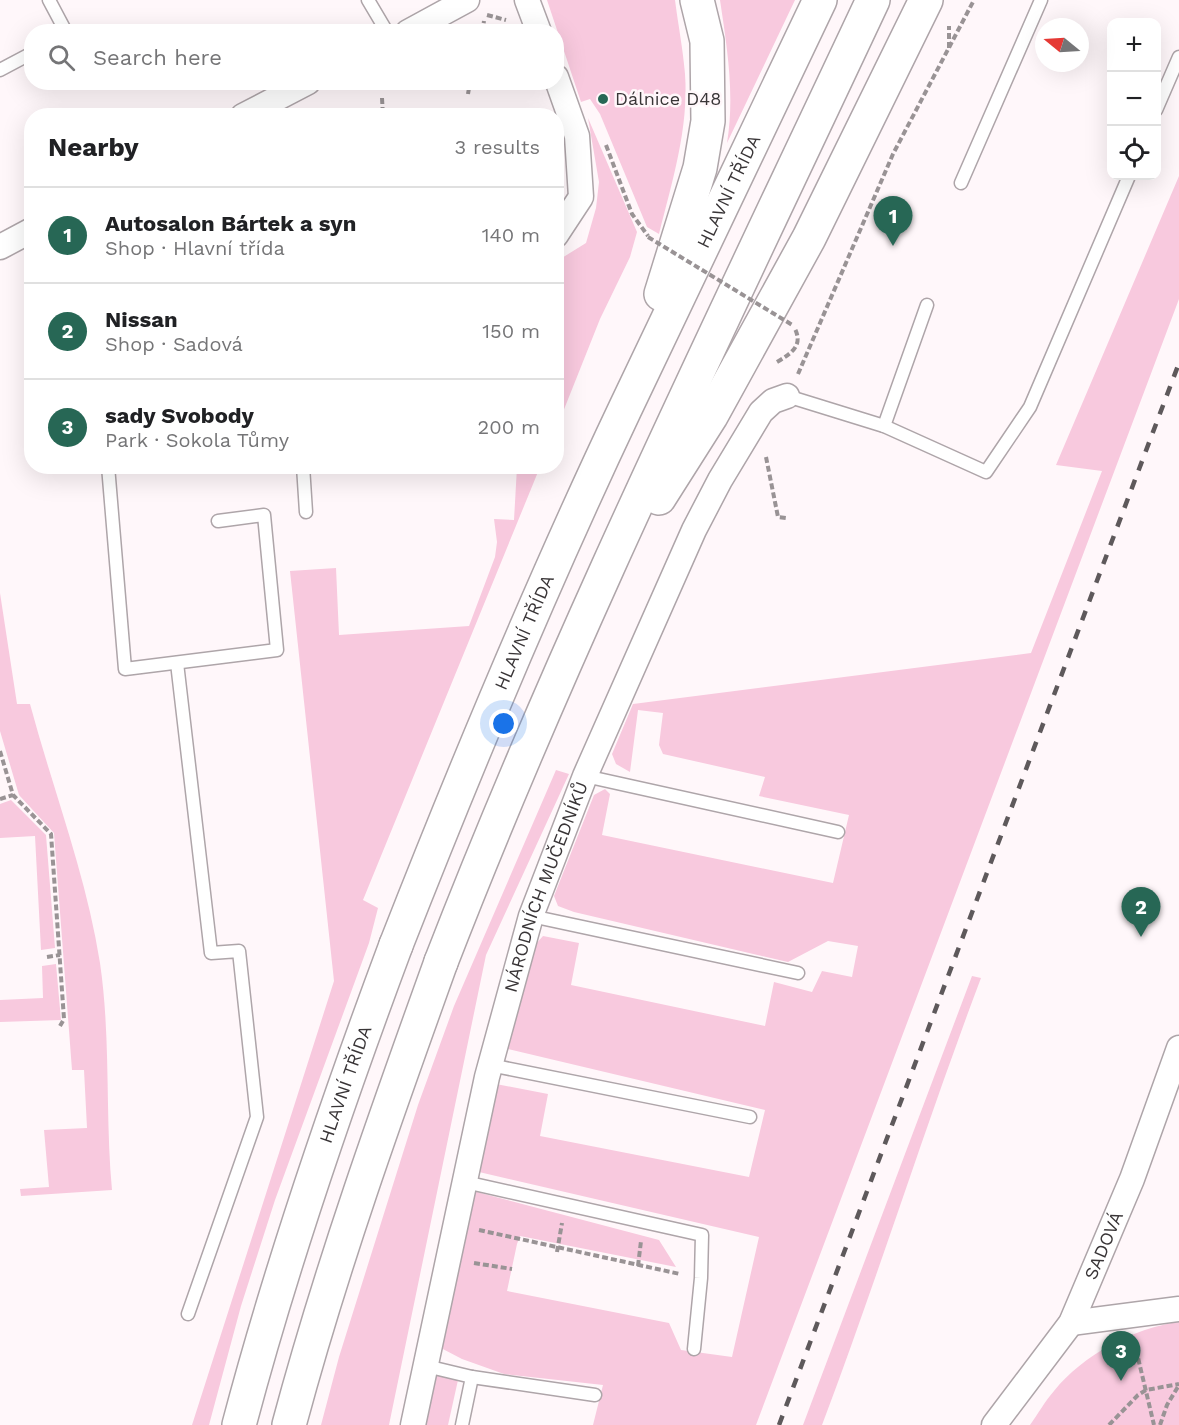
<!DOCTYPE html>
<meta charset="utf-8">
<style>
:root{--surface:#fff;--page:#f6f6f6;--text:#202124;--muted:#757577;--line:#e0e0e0;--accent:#276755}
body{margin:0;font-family:"Work Sans",sans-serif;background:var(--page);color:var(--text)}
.controls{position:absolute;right:18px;top:18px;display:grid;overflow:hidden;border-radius:12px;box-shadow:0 6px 24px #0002}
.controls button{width:54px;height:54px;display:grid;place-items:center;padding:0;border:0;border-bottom:2px solid var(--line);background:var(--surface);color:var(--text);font:30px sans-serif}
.compass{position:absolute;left:1035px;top:18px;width:54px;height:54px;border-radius:50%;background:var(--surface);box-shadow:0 6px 24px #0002;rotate:288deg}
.you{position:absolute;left:504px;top:724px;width:21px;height:21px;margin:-15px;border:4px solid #fff;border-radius:50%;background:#1a73e8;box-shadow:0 0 0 9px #1a73e833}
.badge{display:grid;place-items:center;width:39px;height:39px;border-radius:50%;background:var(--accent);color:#fff;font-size:20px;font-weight:700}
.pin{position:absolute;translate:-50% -50px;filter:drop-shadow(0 2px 3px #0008)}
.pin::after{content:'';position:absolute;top:32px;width:21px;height:18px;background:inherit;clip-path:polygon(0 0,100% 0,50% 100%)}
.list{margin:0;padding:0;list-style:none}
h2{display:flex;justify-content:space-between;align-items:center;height:78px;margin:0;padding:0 24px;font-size:26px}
h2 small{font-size:20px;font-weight:400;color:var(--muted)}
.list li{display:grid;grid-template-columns:39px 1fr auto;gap:18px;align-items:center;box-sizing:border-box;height:96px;padding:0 24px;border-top:2px solid var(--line)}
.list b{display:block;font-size:22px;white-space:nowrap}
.list p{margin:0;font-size:20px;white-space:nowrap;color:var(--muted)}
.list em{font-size:20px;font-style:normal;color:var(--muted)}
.icon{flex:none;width:33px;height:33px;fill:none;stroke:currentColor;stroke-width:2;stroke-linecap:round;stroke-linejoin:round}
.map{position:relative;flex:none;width:1179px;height:1425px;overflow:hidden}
.search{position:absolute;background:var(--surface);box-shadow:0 6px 24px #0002;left:24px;top:24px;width:540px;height:66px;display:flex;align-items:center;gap:15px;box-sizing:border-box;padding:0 21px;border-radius:24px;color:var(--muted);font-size:22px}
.panel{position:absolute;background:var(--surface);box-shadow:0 6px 24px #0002;left:24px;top:108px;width:540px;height:366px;border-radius:24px}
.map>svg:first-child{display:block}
.green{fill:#f8c9de}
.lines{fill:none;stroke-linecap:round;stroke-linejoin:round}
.lane-casing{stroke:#aea5a9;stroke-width:15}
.street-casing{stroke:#aea5a9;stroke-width:27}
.primary-casing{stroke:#aea5a9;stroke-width:36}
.highway-casing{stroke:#aea5a9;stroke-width:36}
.path{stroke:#999395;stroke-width:4;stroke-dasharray:6 3;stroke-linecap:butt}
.lane{stroke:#fff;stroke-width:12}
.street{stroke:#fff;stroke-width:24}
.primary{stroke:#fff;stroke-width:33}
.highway{stroke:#fff;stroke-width:33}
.rail{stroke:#5e595b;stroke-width:4.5;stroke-dasharray:10 10;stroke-linecap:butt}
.path-bridge{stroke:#999395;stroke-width:4;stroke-dasharray:6 3;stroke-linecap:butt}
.poi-dot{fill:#276755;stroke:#fff7fa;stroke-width:2}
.labels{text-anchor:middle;stroke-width:5;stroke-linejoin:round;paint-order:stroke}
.poi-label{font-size:18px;fill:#393537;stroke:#fff7fa;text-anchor:start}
.street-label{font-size:18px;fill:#393537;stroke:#fff7fa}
</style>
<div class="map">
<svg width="1179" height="1425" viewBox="0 0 1179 1425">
<rect width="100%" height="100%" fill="#fff7fa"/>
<g class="green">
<path d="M547,0H675C678,24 683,49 685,74C689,128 672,182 659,234L647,227L600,114L590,99L581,102Z"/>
<path d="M720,0H795L727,143C735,95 727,47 720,0Z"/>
<path d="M588,118L637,232L630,257L600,319L557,427V261L586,243L596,208L599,182Z"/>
<path d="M1179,176V299L756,1425H593L603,1385L504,1374L462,1359L439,1347L473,1191L659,1240L676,1267L520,1236L517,1244L507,1291L669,1323L681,1350L732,1357L759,1237L479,1172L496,1084L548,1094L540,1136L749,1177L765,1110L504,1048L526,955L543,936L579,943L571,985L765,1026L774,982L812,992L822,971L852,977L858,946L828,941L788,962L574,912L558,906L554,896L594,795L605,789L610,794L602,835L833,883L849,815L759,796L765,777L663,754L659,745L663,713L638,710L630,772L616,764L612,754L633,704L1031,653L1102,471L1056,465Z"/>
<path d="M517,467H540L363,900L378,908L369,943L275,1200L241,1306L209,1425H192L334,981L290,571L336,568L339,635L469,626L495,557L497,542L494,519L514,520Z"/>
<path d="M0,593L17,704H30C53,790 86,874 100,963C111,1038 105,1115 112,1190L21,1196L20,1189L49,1187L44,1130L87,1128L84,1070H72L54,833L19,795L0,731Z"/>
<path d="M556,770L569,774L486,955L389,1425H321L339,1357L418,1105L454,1006Z"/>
<path d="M11,800L46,835L55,948L41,950L35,836L0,838V804Z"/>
<path d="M56,964L61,1020L0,1022V1000L43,998L42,966Z"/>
<path d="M972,976L981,978C925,1126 878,1277 822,1425H803Z"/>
<path d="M1179,1322V1425H1030C1038,1414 1045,1401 1054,1391C1083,1355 1133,1328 1179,1322Z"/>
<path d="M433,1374L458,1380L448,1425H422Z"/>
</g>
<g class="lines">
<defs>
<g id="lane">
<path d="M49,0L66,32"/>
<path d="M368,0L387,32"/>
<path d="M0,70L32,53"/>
<path d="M1156,110L1179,57"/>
<path d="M961,183L1041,0"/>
<path d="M787,396L884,426L986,472L1030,407L1129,176"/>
<path d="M884,426L927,305"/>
<path d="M108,466L125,669L277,650L264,515L218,521"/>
<path d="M303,466L306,512"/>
<path d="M177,663L211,953L239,951L257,1117L188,1314"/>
<path d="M585,776L838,832"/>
<path d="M531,916L798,973"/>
<path d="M490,1065L750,1117"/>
<path d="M465,1182L702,1235L701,1278L694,1349"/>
<path d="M426,1366L472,1377L462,1425"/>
<path d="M472,1377L595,1395"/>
</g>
<g id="street">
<path d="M527,0L539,32"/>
<path d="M408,32L467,0"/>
<path d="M556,77L577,136L581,197L556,235"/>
<path d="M243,116L308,82"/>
<path d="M0,247L32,230"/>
<path d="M1071,1323L1179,1309"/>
<path id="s1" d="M413,1425L487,1077L531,916L585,776L694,530L720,480L761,412L773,401L787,396"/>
<path id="s2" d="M994,1425L1071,1323L1132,1179L1179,1048"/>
</g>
<g id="primary">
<path id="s3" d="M239,1425C282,1262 337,1103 396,945"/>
<path d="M289,1425C331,1268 386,1115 441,962"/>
</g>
<g id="highway">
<path d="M661,294L700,168L708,121L707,41L697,0"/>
<path d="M659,498L711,416L809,238L926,0"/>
<path id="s4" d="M396,945C467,764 542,584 625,409C689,272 756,137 820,0"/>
<path d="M441,962C568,634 724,318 873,0"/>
</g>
</defs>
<use href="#lane" class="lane-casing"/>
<use href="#street" class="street-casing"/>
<use href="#primary" class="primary-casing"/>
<use href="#highway" class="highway-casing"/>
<g class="path">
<path d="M487,15L506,20"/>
<path d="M482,32L484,21"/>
<path d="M949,48V26"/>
<path d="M334,87L343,82"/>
<path d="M468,94L470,82"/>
<path d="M382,98L383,116"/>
<path d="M606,145L632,214L648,236"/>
<path d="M777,362C792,353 804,345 794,327"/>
<path d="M798,374L893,154L974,0"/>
<path d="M766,457L778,517L786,518"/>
<path d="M0,751L13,795L51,834L64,1019L60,1026"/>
<path d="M0,799L13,795"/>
<path d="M47,957L60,955"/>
<path d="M479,1230L680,1274"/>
<path d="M557,1252L562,1223"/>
<path d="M474,1263L512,1269"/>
<path d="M638,1266L641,1241"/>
<path d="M1134,1341L1154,1425"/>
<path d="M1109,1425L1138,1395L1146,1390L1179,1384"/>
<path d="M1160,1425L1167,1405L1179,1385"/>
</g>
<use href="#lane" class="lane"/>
<use href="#street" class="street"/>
<use href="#primary" class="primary"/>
<use href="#highway" class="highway"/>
<path class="rail" d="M779,1425L1179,363"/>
<path class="path-bridge" d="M648,237L794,326"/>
</g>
<circle class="poi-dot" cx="603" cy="99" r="6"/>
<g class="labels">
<g class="poi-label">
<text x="615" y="105">Dálnice D48</text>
</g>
<g class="street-label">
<text dy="6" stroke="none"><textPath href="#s4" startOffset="824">HLAVNÍ TŘÍDA</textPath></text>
<text dy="6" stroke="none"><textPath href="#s4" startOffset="338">HLAVNÍ TŘÍDA</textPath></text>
<text dy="6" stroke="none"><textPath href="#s1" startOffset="555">NÁRODNÍCH MUČEDNÍKŮ</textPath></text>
<text dy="6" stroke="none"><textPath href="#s3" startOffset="357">HLAVNÍ TŘÍDA</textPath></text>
<text dy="6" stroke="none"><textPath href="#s2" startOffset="212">SADOVÁ</textPath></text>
</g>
</g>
</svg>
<div class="controls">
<button>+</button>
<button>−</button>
<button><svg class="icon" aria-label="locate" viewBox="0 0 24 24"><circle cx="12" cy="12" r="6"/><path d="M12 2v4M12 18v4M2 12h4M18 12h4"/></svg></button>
</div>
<svg class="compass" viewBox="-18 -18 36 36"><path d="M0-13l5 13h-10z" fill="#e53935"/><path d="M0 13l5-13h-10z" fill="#757577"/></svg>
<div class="you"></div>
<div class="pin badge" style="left:893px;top:246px">1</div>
<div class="pin badge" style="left:1141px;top:937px">2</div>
<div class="pin badge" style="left:1121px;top:1381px">3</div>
<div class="search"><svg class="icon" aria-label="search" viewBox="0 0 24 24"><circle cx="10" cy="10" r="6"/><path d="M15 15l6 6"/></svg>Search here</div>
<section class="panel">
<h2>Nearby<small>3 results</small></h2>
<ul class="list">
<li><span class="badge">1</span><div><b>Autosalon Bártek a syn</b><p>Shop · Hlavní třída</p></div><em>140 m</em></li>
<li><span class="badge">2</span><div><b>Nissan</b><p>Shop · Sadová</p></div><em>150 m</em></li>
<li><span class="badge">3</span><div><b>sady Svobody</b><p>Park · Sokola Tůmy</p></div><em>200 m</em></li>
</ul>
</section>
</div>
